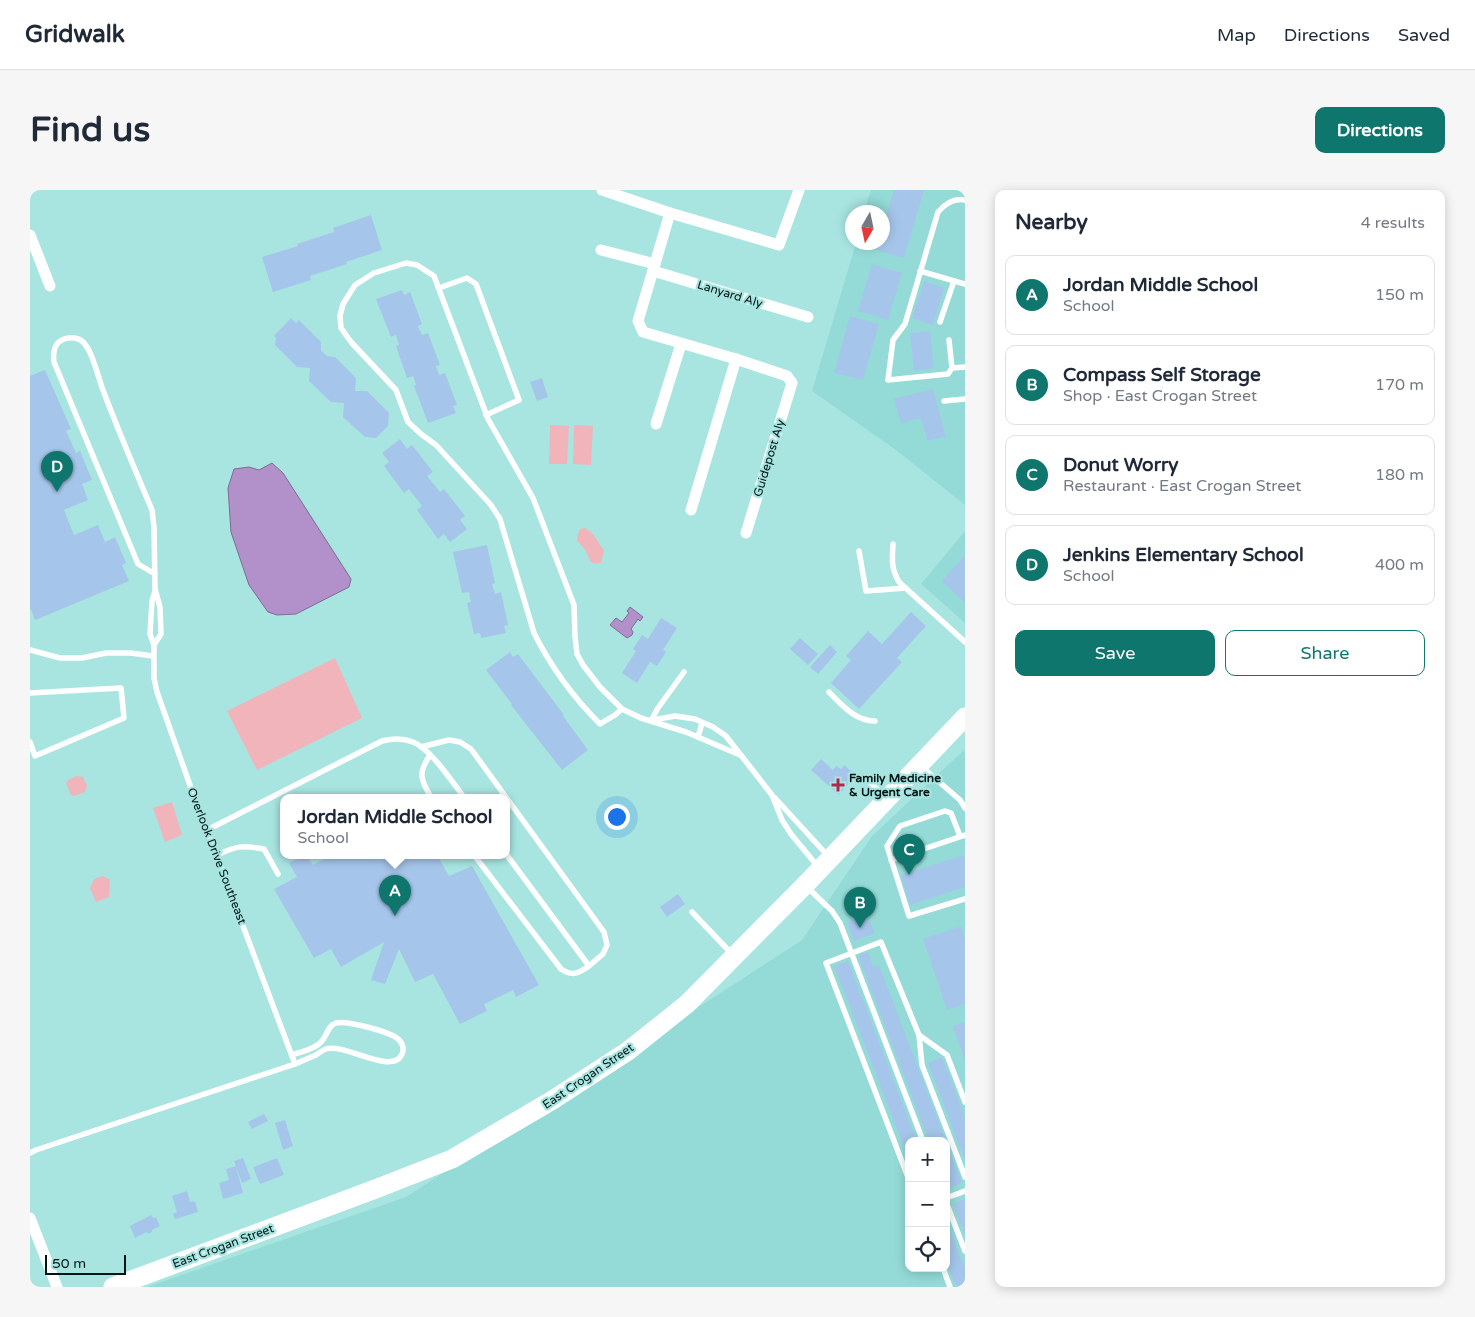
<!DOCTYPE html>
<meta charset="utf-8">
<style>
:root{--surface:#fff;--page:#f6f6f7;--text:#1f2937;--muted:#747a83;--line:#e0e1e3;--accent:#0f766e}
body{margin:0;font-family:"Varela Round",sans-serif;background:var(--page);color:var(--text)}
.controls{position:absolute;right:15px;bottom:15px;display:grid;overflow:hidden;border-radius:10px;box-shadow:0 2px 12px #0003}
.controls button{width:45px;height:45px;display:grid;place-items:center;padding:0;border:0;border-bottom:1px solid var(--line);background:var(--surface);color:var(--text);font:25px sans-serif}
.compass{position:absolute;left:815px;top:15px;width:45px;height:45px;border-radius:50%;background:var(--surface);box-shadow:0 2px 12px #0003;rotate:189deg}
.scale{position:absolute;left:15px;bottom:12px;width:81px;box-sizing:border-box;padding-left:5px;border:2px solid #011716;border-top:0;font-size:14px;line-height:18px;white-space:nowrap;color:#011716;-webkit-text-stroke:4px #a8e5e1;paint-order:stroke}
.you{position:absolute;left:586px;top:626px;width:18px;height:18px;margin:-12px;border:4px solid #fff;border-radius:50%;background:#1a73e8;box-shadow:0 0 0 8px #1a73e833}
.badge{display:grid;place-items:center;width:32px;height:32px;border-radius:50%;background:var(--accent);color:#fff;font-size:16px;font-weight:700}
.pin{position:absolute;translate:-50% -41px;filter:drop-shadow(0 1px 2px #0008)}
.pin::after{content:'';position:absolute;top:26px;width:18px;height:15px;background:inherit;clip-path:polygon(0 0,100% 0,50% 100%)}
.popup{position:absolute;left:250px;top:604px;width:230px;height:65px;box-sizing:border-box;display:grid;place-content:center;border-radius:10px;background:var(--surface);filter:drop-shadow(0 1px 4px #0005);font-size:16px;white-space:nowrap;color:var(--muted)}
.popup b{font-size:19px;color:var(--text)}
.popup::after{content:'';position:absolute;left:50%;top:100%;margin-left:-10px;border:10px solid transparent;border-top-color:var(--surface)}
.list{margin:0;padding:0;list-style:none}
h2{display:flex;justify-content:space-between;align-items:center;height:65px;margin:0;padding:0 20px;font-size:21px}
h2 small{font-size:16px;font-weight:400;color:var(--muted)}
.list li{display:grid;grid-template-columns:32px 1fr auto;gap:15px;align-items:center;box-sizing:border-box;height:80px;margin:0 10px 10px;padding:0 10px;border:1px solid var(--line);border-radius:10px}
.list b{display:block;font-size:19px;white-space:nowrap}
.list p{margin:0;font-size:16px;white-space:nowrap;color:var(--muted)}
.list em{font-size:16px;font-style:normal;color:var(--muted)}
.actions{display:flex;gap:10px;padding:15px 20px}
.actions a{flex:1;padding:11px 0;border:1px solid var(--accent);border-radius:10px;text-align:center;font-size:18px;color:var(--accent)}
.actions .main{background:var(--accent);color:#fff}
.icon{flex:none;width:28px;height:28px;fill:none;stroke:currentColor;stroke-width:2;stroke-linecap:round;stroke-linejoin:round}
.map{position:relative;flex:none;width:935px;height:1097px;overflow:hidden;border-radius:10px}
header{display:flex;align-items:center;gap:30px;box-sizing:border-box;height:70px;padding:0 25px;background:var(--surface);border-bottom:1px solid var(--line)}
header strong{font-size:24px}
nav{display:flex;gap:28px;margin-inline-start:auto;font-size:18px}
.intro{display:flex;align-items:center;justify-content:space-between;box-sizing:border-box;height:120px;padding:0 30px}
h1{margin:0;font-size:35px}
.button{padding:12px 22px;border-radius:10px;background:var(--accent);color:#fff;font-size:18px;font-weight:700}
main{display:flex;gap:30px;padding:0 30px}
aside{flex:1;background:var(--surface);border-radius:10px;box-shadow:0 2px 12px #0003}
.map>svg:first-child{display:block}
.built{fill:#94dbd7;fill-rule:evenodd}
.green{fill:#f1b4bb}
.water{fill:#b291ca;stroke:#7d6c94}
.building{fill:#a5c6ea}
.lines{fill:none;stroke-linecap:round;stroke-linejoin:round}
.service{stroke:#fff;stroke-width:5.5}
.minor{stroke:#fff;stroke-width:11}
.primary{stroke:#fff;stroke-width:19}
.poi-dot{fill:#b6254d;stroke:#a8e5e1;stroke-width:2}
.labels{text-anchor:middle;stroke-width:4.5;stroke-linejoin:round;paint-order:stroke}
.street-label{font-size:12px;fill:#011716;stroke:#a8e5e1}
.poi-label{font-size:12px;font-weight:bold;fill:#011716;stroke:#a8e5e1;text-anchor:start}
</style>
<header>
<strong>Gridwalk</strong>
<nav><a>Map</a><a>Directions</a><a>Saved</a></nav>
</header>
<div class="intro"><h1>Find us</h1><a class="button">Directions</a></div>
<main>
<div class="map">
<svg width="935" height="1097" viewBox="0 0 935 1097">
<rect width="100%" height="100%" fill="#a8e5e1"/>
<g class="built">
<path d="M841,0H935V315L866,260L782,201L826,53L852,52V22H834Z"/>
<path d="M935,341V433L891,394Z"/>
<path d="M934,560L935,564V1097H117L376,1007L772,750L842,646ZM879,951H916V1078H879Z"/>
</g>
<g class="green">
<path d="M520,235L539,236L537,274H519Z"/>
<path d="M544,235L563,236L561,275L543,274Z"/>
<path d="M555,338C565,343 567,352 574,360L571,373C559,376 560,369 556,361C554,357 550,354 547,351L548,344L550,339Z"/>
<path d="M305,468L332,528L227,580L197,521Z"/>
<path d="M47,586L53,587L57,595L55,602L44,606L41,605L36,593L38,590Z"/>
<path d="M142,612L152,645L135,652L123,618Z"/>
<path d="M73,686L80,690L79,707L66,712L60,698L64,689Z"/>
</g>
<g class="water">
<path d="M242,273L253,283L321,389L319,397L266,424L247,425L238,422L219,395L201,342L198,298L204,279L219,277L229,280Z"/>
<path d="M600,417L613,427L610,431L608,429L601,439L603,442L602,445L597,448L580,435L586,428L592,432L599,423L597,421Z"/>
</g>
<g class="building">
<path d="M864,0H894L874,68L846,60L848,52H852V38Z"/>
<path d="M341,25L352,60L316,72L317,74L280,86L281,90L243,102L232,67L268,56L267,54L304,42L303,38Z"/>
<path d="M842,74L872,83L858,130L828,121Z"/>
<path d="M894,91L914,98L903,135L882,128Z"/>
<path d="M372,100L374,105L380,102L392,134L388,136L392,145L398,143L410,175L406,176L409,185L415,183L427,215L423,216L426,223L398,233L384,196L386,195L383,186L377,188L366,156L369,155L366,145L361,147L346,109Z"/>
<path d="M820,126L849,134L833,190L804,183Z"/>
<path d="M261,128L266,133L269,130L291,152V161L297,166L305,167L326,188L325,201H337L359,223L358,236L346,248L335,247L313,227L314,213L301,212L279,191L280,178L267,177L245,155L246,148L244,146Z"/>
<path d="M900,141L904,178L884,181L880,143Z"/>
<path d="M15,180L41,239L36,241L46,263L50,261L62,290L52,294L58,310L34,320L44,345L68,335L75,352L85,347L96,373L92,375L99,391L5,430L1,419L0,420V186Z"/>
<path d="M512,188L518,207L507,211L500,192Z"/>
<path d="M903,199L916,246L898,251L890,228L871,233L864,209Z"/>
<path d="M370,249L377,259L382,255L403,282L397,286L410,302L414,299L435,326L430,330L437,339L420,352L414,344L408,349L387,320L392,316L379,299L374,303L354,276L359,272L352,263Z"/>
<path d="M457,355L465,393L462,394L465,404L471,402L478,435L474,436L476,443L451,448L450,443L444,444L437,413L441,412L439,402L432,403L423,362Z"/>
<path d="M935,365V413L912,391Z"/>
<path d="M881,422L896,436L867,468L872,472L829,519L801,493L821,470L816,466L838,441L852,454Z"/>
<path d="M631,428L647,438L633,460L636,462L627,476L620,472L607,493L592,483L606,461L603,459L612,445L618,449Z"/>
<path d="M770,448L788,464L778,475L760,459Z"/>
<path d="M800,455L807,462L788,484L780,477Z"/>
<path d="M480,462L483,467L488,464L534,525L533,526L558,560L532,580L481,515L482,514L456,480Z"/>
<path d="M791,569L803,580L806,576L811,579L814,575L826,585L809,605L781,580Z"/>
<path d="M276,665L283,675L301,665H407L419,686L442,676L509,795L486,807L483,800L454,814L457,821L430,834L403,784L385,792L369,759L355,794L341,790L354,752L311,777L301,759L284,768L244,699L267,687L259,673Z"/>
<path d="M934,665L935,669V697L880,715L871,685Z"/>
<path d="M648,704L655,714L637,727L630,717Z"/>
<path d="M837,726L845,743L824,751L817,732Z"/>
<path d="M931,736L935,748V814L917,820L893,749Z"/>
<path d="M838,762L843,777L849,775L916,951H899L828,766Z"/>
<path d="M818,771L887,951H879V970L804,776Z"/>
<path d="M935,832V871L923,836Z"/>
<path d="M912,867L935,927V971L898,873Z"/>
<path d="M234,924L238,931L222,939L218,932Z"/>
<path d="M255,930L263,956L253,960L245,933Z"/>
<path d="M916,953L932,993L917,999L916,997Z"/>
<path d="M213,968L221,989L212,993L204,971Z"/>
<path d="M247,968L254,985L230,994L223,977Z"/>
<path d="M206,976L213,1003L193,1009L189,993L199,990L196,979Z"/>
<path d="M157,1001L160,1012L165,1011L168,1022L145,1029L143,1024L147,1022L142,1006Z"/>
<path d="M935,1009V1045L923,1014Z"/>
<path d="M121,1025L123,1028L126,1027L130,1036L122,1040V1042L118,1044L117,1042L105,1048L100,1036Z"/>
<path d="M916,1030L935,1078V1097H926L916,1072Z"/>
</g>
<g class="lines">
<g class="service">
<path d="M935,10C924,8 915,14 908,22L875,134L863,150L858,190L918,184L922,178L935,177"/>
<path d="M890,81L935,94"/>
<path d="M409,98L437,88L446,94L489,210L456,225"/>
<path d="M910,132L924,91"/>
<path d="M919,150L922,178"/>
<path d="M914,211L935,209"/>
<path d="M863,354C862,368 861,379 869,392L935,452"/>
<path d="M829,361L836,401L876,398"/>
<path d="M125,401L122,411L120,444L124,455V488L127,502L161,598L265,874"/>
<path d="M124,455L131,444L130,417L125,399L124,337L122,320C105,280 88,240 73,200C68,187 62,159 52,151C45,146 33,147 27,154C23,160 23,165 24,172L108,374L125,384"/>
<path d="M0,460L30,468H52L76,463H101L123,466"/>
<path d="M799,502C812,515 825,531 845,531"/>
<path d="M0,503L91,498L94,528L5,566L0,552"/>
<path d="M592,519L585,525L570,534C544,508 521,477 504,443L470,329L461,315L406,255L391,244L378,232L366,200L321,152L311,138L310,126L313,114L325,95L344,83L376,73L387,75L404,86L458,229L503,308L544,415L545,447L547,464L553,475L570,497L592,519L611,528L656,542L710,565"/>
<path d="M623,530L645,526L665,529L683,537L696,546L742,605L752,630L761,644L789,678"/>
<path d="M621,531L628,518L654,482"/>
<path d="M668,547L672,533"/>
<path d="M391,557L419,550L430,552L441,559L574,742L577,755L573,764L559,776L476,664"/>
<path d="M400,565C388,583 390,589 401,607"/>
<path d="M891,576L930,610L935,618"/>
<path d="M834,587L856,607"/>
<path d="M745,608L798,666"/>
<path d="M177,640L352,551C363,548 373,548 383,552C401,559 422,592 434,607"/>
<path d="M930,646L921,623L915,621L870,636L857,656L879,726L935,709"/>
<path d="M187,665C206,656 213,655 234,659L248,684"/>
<path d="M444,665L531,779C543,787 549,783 559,776"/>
<path d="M861,670L935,645"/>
<path d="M777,697L802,721L810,733L893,951"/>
<path d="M662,722L702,764"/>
<path d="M889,845L892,875L935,987"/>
<path d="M0,963L6,960L265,874C272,871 279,868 286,865C289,863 293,860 296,859C314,853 360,884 371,866C375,860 373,853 368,849C361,842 316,830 306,833C297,836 297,847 290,853C283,860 270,862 262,865"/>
<path d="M879,990L796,773L851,752L889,845L917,865L935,912"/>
<path d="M916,1008L935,1001"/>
<path d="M916,1012L935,1061"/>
<path d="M913,1078L920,1097"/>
</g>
<g class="minor">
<path d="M572,0L640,23L749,55L769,0"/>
<path d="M640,23L608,131L613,142L706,169L757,186L762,193L716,343"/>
<path d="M0,45L20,96"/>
<path d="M571,60L625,74"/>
<path d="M623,81L778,127"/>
<path d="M626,234L651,154"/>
<path d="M661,320L706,169"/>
<path d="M0,1028L27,1097"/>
</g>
<path class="primary" d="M83,1097L348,998L422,969L521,911L598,861L657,814L775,695L935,527"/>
</g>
<path class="poi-dot" d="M805.5 587.5h5v5h5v5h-5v5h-5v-5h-5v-5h5z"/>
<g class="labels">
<g class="street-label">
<text transform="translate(700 104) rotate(17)" y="4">Lanyard Aly</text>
<text transform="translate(739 268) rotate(-73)" y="4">Guidepost Aly</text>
<text transform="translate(187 666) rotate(69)" y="4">Overlook Drive Southeast</text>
<text transform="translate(558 886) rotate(-34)" y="4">East Crogan Street</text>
<text transform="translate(193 1056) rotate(-20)" y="4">East Crogan Street</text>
</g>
<g class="poi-label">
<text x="819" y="592">Family Medicine<tspan x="819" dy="14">&amp; Urgent Care</tspan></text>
</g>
</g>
</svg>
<div class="controls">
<button>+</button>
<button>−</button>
<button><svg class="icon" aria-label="locate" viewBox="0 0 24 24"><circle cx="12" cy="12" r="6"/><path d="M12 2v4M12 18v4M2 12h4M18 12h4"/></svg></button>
</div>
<svg class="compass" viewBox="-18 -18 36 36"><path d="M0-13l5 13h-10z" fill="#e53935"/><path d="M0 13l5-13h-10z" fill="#747a83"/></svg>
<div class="scale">50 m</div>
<div class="you"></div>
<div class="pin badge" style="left:365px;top:726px">A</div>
<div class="popup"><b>Jordan Middle School</b>School</div>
<div class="pin badge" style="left:830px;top:738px">B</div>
<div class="pin badge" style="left:879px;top:685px">C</div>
<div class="pin badge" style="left:27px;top:302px">D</div>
</div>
<aside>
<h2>Nearby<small>4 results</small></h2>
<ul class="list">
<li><span class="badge">A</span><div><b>Jordan Middle School</b><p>School</p></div><em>150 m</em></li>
<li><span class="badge">B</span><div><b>Compass Self Storage</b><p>Shop · East Crogan Street</p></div><em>170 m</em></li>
<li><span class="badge">C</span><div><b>Donut Worry</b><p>Restaurant · East Crogan Street</p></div><em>180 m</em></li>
<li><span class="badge">D</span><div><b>Jenkins Elementary School</b><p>School</p></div><em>400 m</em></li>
</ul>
<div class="actions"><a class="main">Save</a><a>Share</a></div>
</aside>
</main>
